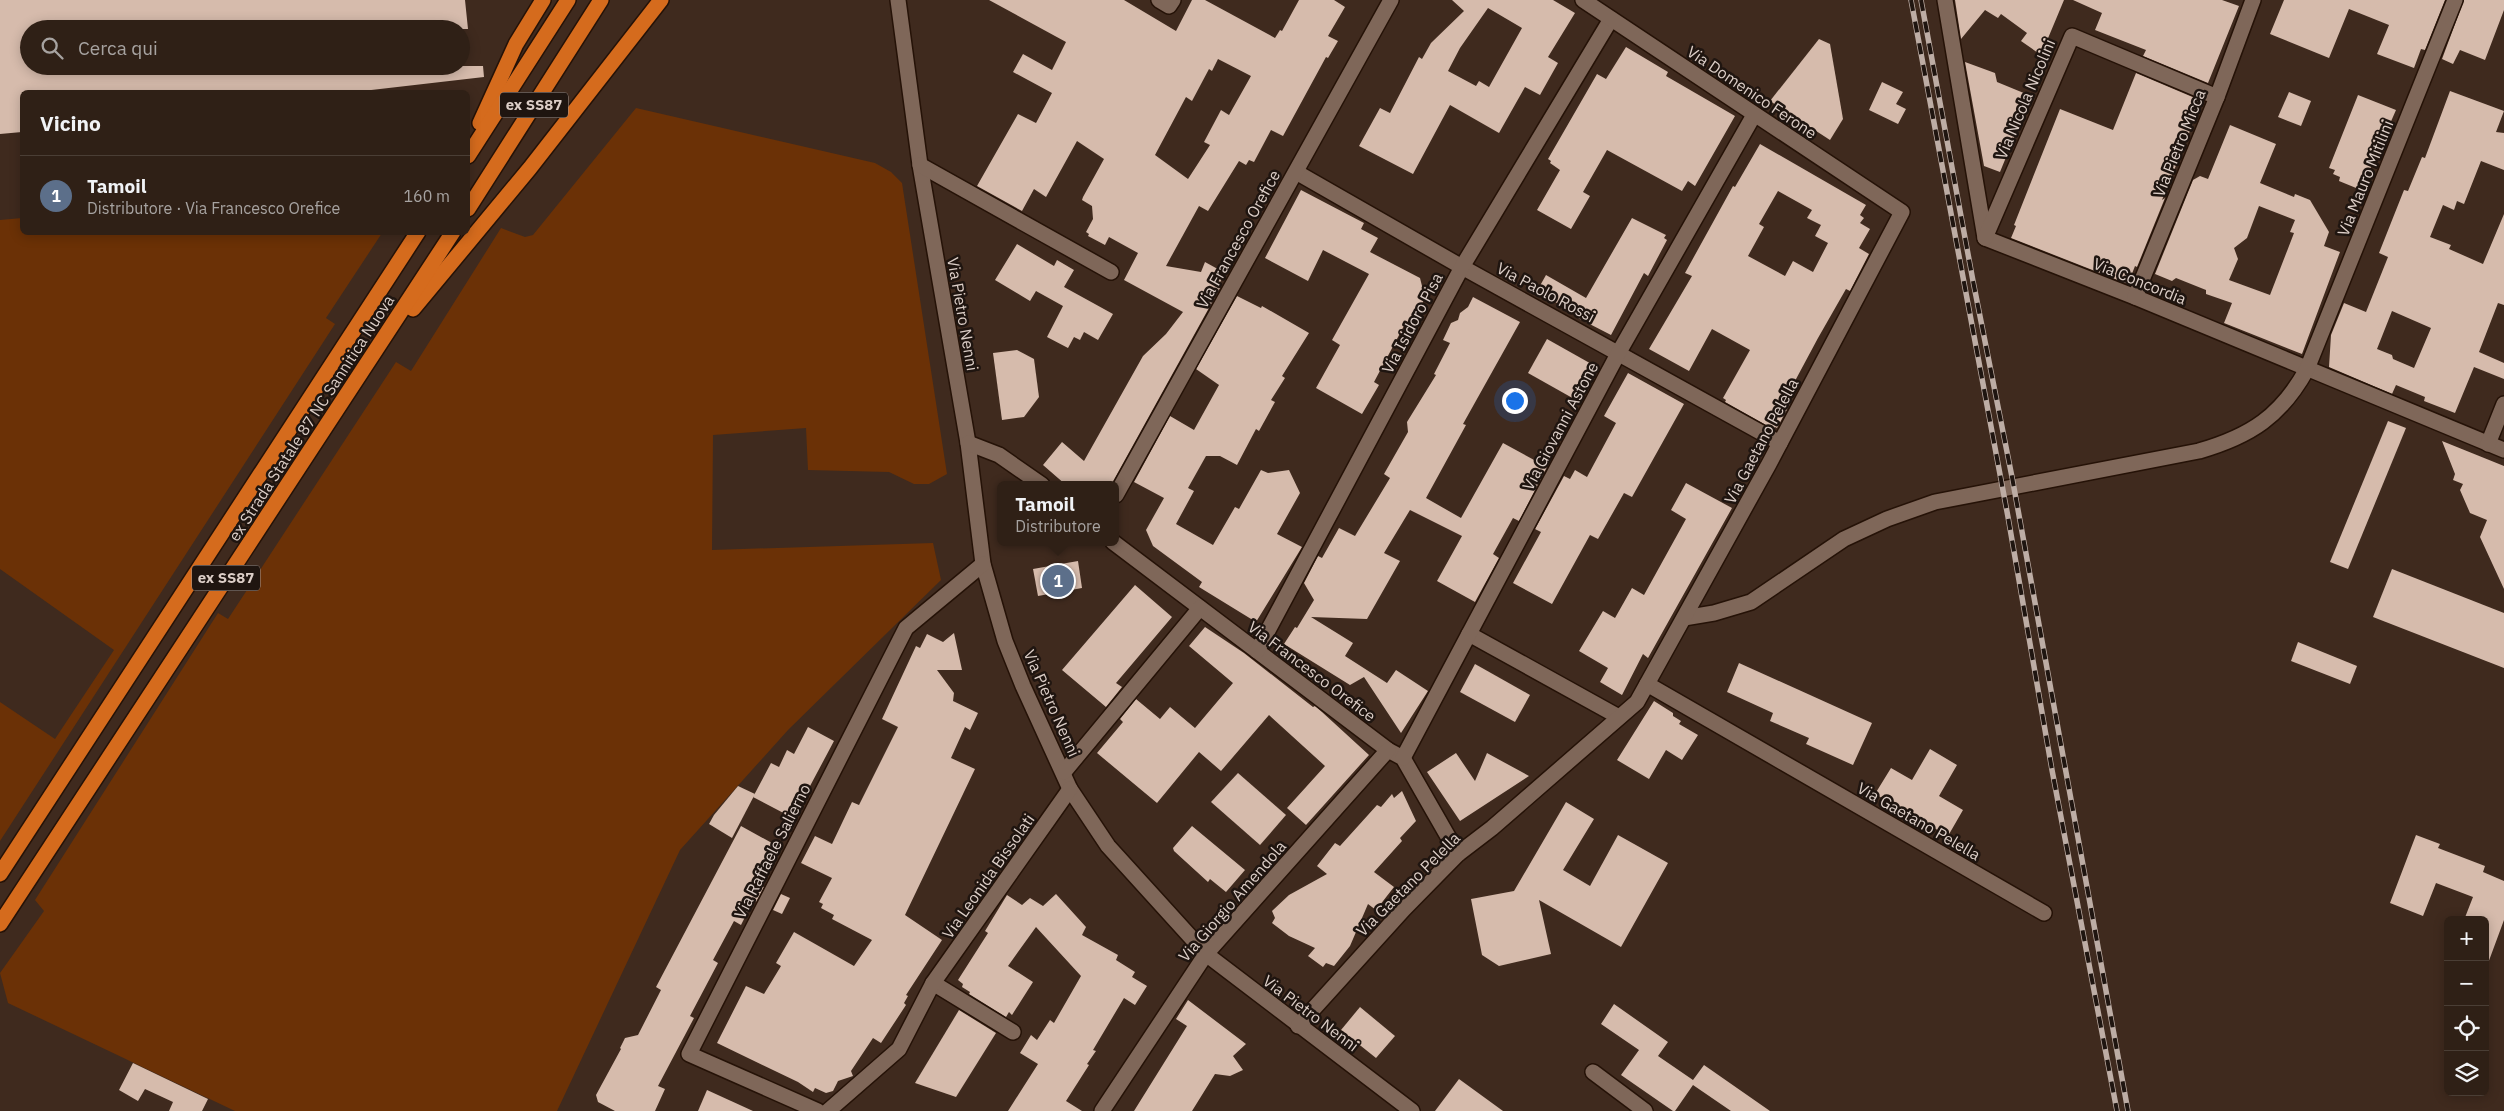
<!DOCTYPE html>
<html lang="it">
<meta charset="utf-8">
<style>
:root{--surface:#2f2016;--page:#3b2d23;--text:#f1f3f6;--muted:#a7a3a1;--line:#4a3e35;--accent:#66c4ef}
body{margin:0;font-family:"IBM Plex Sans",sans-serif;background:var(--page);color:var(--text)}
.controls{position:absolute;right:15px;bottom:15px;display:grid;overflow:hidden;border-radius:8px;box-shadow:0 2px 12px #0003}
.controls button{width:45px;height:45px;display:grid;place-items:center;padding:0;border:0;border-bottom:1px solid var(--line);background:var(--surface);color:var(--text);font:25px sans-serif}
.you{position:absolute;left:1514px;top:400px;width:18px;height:18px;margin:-12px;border:4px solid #fff;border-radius:50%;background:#1a73e8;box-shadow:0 0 0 8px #1a73e833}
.badge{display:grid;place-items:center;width:32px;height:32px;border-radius:50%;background:var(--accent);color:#fff;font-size:16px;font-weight:700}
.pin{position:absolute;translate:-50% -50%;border:2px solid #fff;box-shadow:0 1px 5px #0006}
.popup{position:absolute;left:997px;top:481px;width:122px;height:65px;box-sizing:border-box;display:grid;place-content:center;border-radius:8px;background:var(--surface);filter:drop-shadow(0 1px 4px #0005);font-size:16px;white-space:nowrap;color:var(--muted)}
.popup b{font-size:19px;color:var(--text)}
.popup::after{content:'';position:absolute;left:50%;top:100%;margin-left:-10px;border:10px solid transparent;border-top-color:var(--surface)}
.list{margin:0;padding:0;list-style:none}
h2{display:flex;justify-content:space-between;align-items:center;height:65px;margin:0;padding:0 20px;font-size:21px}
h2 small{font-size:16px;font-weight:400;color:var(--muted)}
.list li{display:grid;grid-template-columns:32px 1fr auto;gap:15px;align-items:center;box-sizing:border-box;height:80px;padding:0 20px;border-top:1px solid var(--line)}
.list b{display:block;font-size:19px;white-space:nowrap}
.list p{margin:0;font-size:16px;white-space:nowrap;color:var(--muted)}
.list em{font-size:16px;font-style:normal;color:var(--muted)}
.icon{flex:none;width:28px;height:28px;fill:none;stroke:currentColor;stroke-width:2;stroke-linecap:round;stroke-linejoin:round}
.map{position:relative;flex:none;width:2504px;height:1111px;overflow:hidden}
.search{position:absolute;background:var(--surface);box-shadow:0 2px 12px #0003;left:20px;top:20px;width:450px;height:55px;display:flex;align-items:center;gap:12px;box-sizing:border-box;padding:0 18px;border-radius:28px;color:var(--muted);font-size:19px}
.panel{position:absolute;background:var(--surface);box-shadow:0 2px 12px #0003;left:20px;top:90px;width:450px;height:145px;border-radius:8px}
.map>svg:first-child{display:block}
.green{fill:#6b3106}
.building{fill:#d6bbac;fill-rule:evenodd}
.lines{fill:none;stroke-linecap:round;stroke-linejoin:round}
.street-casing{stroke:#251207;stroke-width:18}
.highway-casing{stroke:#251207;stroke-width:18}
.street{stroke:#7f6759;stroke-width:15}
.highway{stroke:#d56b1d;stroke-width:15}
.rail-casing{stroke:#bdada5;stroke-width:5.5}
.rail{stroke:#1f1510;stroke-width:4;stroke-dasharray:11;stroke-linecap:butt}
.labels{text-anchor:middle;stroke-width:5;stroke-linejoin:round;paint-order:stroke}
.shield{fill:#1f1510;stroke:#a39690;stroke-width:1}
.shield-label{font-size:15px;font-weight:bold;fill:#dccec7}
.street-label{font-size:16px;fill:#dccec7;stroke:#1f1510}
</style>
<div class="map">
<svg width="2504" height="1111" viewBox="0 0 2504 1111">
<rect width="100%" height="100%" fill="#3f2a1e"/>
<g class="green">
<path d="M636,108L875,163L891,172L902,183L947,474L929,484H914L889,472L808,470L806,428L713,435L712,550L933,543L941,580L788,730L680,850L557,1111H235L8,1003L0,973L44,911L35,900L218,613L228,619L396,362L411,371L501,228L525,237L533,235Z"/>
<path d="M22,218V232L382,233L326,318L335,324L0,841V702L55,739L114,650L0,569V220Z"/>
</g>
<g class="building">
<path d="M0,0H465L468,29H29V66H483L484,77L354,92H22V132L0,134Z"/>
<path d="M989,0H1124L1176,31L1192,0H1205L1275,38L1280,30L1282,31L1299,0H1334L1345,7L1328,36L1338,41L1328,58L1326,57L1283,136L1271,130L1254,162L1249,160L1246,165L1239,161L1208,211L1199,206L1166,266L1201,272L1205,262L1225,273L1218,286L1220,288L1111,485H1066L1043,465L1062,442L1084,461L1143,356L1166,334L1183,312L1124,280L1138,253L1109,237L1105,245L1088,236L1089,234L1086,232L1093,219L1092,206L1082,200L1083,197L1104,159L1077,141L1046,197L1034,189L1022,211L977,186L1018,114L1036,123L1052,93L1013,72L1023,54L1052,70L1066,42ZM1218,59L1251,76L1229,115L1221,110L1204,142L1210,145L1188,179L1155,155L1186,97L1192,101L1209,69L1212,71Z"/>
<path d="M1452,0H1553L1575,13L1548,57L1558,63L1540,95L1525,87L1499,133L1450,105L1413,174L1359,146L1380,108L1390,113L1419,57L1422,59L1431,43L1464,11ZM1488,8L1522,28L1489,87L1479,81L1476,86L1448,71L1460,48Z"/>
<path d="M1955,0H2064L2041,55L2021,41L2027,33L2001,14L1998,18L1985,10L1961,39Z"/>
<path d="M2073,0H2222L2239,6L2208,83L2143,56L2146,50L2095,30L2102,13Z"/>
<path d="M2284,0H2445L2425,50L2421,49L2414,68L2377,54L2389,25L2349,9L2329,58L2270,34Z"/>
<path d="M2464,0H2504V10L2485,60L2460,50L2453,64L2442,59Z"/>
<path d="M1819,39L1830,44L1843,119L1830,140L1770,101Z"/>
<path d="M1626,47L1668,72L1666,76L1735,116L1695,186L1688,181L1682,191L1607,150L1583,192L1590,196L1571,229L1537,210L1560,170L1550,163L1551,161L1548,159L1597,74L1606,79Z"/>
<path d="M1965,62L1995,73L1997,82L2031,96L2000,172L1984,166Z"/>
<path d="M2136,73L2202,101L2162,200L2165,198L2137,267L2135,266L2128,284L2011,238L2016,226L2014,225L2060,109L2113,130Z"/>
<path d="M1882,82L1903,92L1896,104L1906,109L1898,124L1869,110Z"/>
<path d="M2450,91L2504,111L2496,132L2504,133V170L2481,161L2464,204L2457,201L2454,210L2443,205L2430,237L2451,245L2449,249L2483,264L2504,214V305L2498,303L2479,352L2504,363V379L2474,367L2455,413L2424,401L2425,397L2396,385L2392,394L2329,367L2331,335L2344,303L2366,312L2388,257L2379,253L2404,190L2408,191L2422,157L2425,158ZM2392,311L2431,328L2414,368L2393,359L2392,355L2377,349Z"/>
<path d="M2289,92L2311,101L2301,126L2278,117Z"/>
<path d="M2358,95L2396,110L2361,190L2339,181L2340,177L2333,174L2335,170L2329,168Z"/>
<path d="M2230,125L2276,144L2260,183L2294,197L2295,194L2310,200L2329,232L2324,246L2340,252L2302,354L2224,323L2232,303L2206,294V290L2176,278L2172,281L2155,274L2193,180L2200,176L2208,179ZM2259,206L2295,220L2290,232L2294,233L2270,295L2229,280L2238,259L2234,248L2247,238Z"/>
<path d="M1760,144L1866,205L1860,215L1864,218L1860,223L1870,229L1859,248L1869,254L1850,291L1846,289L1818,338L1788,394L1792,396L1789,400L1791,402L1777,428L1775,427L1773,429L1725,402L1726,400L1723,398L1750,350L1712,329L1689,371L1649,349L1692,276L1685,273L1733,186L1735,187ZM1778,191L1812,210L1807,218L1821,225L1815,236L1828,243L1813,272L1793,261L1785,276L1748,256L1764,227L1759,224Z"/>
<path d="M1301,190L1364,223L1361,229L1378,238L1370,252L1420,278L1425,298L1411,324L1406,322L1374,382L1379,385L1362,414L1316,388L1340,345L1332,340L1369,274L1323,250L1308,281L1265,258Z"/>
<path d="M1632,218L1666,235L1664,238L1667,240L1648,276L1644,273L1611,335L1576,317L1577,315L1537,291L1546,275L1586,298Z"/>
<path d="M1017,244L1054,266L1057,260L1074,270L1064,287L1113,314L1098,340L1084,332L1080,340L1074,337L1068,348L1047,337L1063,306L1036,291L1030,301L995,280Z"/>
<path d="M1237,296L1261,308L1262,306L1309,333L1282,376L1285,378L1271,400L1275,402L1259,431L1256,429L1237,465L1220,456H1206L1188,488L1194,491L1176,524L1213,545L1235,507L1239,509L1261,470L1268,473L1289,470L1300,493L1277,534L1302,547L1256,622L1199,587L1202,582L1153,546L1146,530L1164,498L1134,482L1170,416L1194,430L1219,385L1196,369Z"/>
<path d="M1473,297L1520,322L1463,424L1466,425L1426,498L1461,518L1503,443L1547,467L1519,521L1513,518L1493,554L1499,558L1475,602L1437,581L1462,536L1410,510L1384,553L1400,561L1367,619L1311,617L1353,643L1345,656L1387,683L1396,670L1428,691L1401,733L1364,677L1350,685L1284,644L1295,627L1297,628L1314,600L1304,583L1318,556L1322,558L1339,528L1355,536L1390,478L1384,474L1408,432L1407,422L1436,375L1434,374L1450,343L1443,340L1451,323L1458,320L1460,313L1468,307Z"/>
<path d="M1547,339L1595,366L1576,400L1528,373Z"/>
<path d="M1017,350L1034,359L1039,397L1024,417L1002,420L993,353Z"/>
<path d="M1628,373L1684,404L1632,497L1624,493L1598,539L1590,535L1552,604L1513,583L1541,532L1535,529L1564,476L1570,479L1575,470L1587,477L1616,423L1604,416Z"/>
<path d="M2388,421L2406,428L2348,569L2330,562Z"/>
<path d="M2442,441L2504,466V589L2480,537L2487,520L2470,513L2460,490L2463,484L2453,480L2455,474Z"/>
<path d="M1686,483L1732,508L1648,658L1643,654L1622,695L1600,682L1608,668L1579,651L1603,611L1615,618L1632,588L1644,595L1686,519L1671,510Z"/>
<path d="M1078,561L1082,588L1038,596L1033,569Z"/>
<path d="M2392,569L2504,613V668L2373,617Z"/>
<path d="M1135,585L1172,617L1116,683L1122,687L1106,707L1062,670Z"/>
<path d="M1205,627L1244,653L1313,707L1315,706L1322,712L1369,755L1306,825L1287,808L1325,766L1269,715L1221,771L1199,752L1157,803L1097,753L1123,722L1120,719L1136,699L1160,719L1170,707L1195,728L1233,683L1189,646Z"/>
<path d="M954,633L962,670H937L954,693L953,701L978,713L970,730L965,727L951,758L975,769L905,915L942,940L906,995L908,996L904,1003L906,1005L881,1043L873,1038L851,1071L853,1076L838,1081L833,1091L826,1093L815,1088L813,1092L798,1082L717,1043L746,986L764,994L781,966L776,963L794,932L854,966L872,940L832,919L834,915L821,908L823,904L819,902L832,878L801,863L815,836L832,844L852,802L859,805L898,727L882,719L916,646L920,648L927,634L943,642Z"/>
<path d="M2298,642L2357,666L2350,684L2291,661Z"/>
<path d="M1739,663L1872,723L1853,765L1806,744L1809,738L1770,721L1773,713L1727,692Z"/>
<path d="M1475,664L1530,695L1515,722L1460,692Z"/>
<path d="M1654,701L1673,713V716L1681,721L1679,724L1698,735L1682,760L1666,750L1649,779L1617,760Z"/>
<path d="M808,727L834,741L793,818L753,797L771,763L779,767L787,750L794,754Z"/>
<path d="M1930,749L1957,765L1939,796L1963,810L1948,836L1875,794L1891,768L1912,780Z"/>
<path d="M1456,753L1475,781L1487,753L1529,776L1460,821L1427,772Z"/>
<path d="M1238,773L1286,815L1260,845L1211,802Z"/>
<path d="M738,786L755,794L732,838L709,824L714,815Z"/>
<path d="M1402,791L1416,821L1400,838L1402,841L1374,872L1394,887L1376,910L1368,904L1350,946L1334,966L1326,963L1323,967L1308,956L1315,948L1289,936L1272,923L1275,918L1272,911L1289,895L1327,874L1317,866L1335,843L1340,846L1377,805L1381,807L1392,794L1394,798Z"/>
<path d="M1566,802L1594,819L1563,870L1590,886L1618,835L1668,863L1621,947L1539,900L1551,954L1499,966L1482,955L1471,899L1514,891Z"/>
<path d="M741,826L781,848L761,886L764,887L756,902L753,901L741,925L734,921L713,960L718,963L690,1016L694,1018L658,1086L665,1089L655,1111H615L598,1102L596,1095L621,1049L620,1048L625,1038L638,1035L661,990L656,987Z"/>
<path d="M1192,826L1245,870L1226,892L1210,879L1208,882L1174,851L1173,848Z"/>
<path d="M2416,835L2440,844L2438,848L2485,866L2483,872L2504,881V920L2487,966L2485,920H2464L2473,897L2436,883L2423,916L2390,903Z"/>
<path d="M781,894L790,898L782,914L773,910Z"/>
<path d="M1056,894L1086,927L1082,935L1118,955L1116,960L1135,972L1132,977L1147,986L1135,1005L1124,998L1093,1050L1096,1051L1087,1064L1089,1065L1066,1101L1082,1111H1008L1038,1064L1020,1053L1031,1035L1037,1040L1050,1020L1054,1023L1081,976L1036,927L1008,966L1033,982L1012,1015L1009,1012L1006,1017L969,994L970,992L962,987L963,984L958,980L988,933L985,931L1007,895L1022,905L1030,898L1043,906Z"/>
<path d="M1188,1000L1246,1044L1233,1056L1243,1070L1230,1076L1215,1074L1192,1111H1134L1187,1026L1176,1019Z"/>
<path d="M1614,1004L1668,1042L1658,1056L1693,1080L1704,1065L1770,1111H1731L1693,1085L1675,1111H1673L1621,1075L1639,1050L1601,1024Z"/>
<path d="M1360,1007L1395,1036L1376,1058L1341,1030Z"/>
<path d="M959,1010L996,1033L956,1097L915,1083Z"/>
<path d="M133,1063L208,1099L202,1111H169L173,1102L145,1089L138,1101L119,1090Z"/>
<path d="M1459,1079L1503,1111H1435Z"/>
<path d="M707,1090L753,1111H698Z"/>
</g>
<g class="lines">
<defs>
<g id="street">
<path d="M898,0L920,165L968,443L983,564L1005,641L1023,686L1070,789L1108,846L1206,954L1412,1111"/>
<path d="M1159,0L1169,6L1173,0"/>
<path d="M1945,0L1985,238L2135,297L2504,450"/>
<path d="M920,165L1111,272"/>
<path d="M1296,172L1462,267L1780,443"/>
<path d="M1985,238L2072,36L2217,97"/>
<path d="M2135,297L2217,97L2253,0"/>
<path d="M968,443L999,455L1042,485"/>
<path d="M2488,444L2504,404"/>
<path d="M1116,495L1391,0"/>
<path d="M1113,542L1388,750L1403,758L1458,854"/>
<path d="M1684,618L1714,613L1751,602L1844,539L1887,519L1935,502L2199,451C2251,436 2281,416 2307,369L2455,0"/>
<path d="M1469,634L1619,717"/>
<path d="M1257,651L1462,267L1611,19"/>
<path d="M1647,684L2044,913"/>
<path d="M1403,758L1619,352L1754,115"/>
<path d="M1064,772L1200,608"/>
<path d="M933,983L1013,1032"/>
<path d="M1298,1026L1404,909L1458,854L1492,828L1637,702L1769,464L1902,212L1583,0"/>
<path d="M1593,1072L1645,1111"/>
<path d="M818,1111L689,1054L906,628L983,564"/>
<path d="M828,1111L899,1049L933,983L1070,789"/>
<path d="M1102,1111L1206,954L1388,750"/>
</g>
<g id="highway">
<path d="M480,123L516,44L543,0"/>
<path d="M468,156L568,0"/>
<path d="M468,209L601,0"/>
<path d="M413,309L530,168L661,0"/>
<path d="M0,874L418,232"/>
<path d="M0,924L453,232"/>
</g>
</defs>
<use href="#street" class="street-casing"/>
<use href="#highway" class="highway-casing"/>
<use href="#street" class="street"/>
<use href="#highway" class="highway"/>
<defs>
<g id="rail">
<path d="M1911,0L2008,517L2052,770L2117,1111"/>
<path d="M1921,0L1973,281L2012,477L2128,1111"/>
</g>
</defs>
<use href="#rail" class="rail-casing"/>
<use href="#rail" class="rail"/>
</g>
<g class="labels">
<g class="shield">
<rect x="500" y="92.5" width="68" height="25" rx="4"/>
<rect x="192" y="565.5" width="68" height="25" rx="4"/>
</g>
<g class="shield-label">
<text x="534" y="110">ex SS87</text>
<text x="226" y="583">ex SS87</text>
</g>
<g class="street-label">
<text transform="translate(1752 92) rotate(34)" y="6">Via Domenico Ferone</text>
<text transform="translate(2025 99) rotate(-67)" y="6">Via Nicola Nicolini</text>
<text transform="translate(2179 143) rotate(-68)" y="6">Via Pietro Micca</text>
<text transform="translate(2365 178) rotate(-68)" y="6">Via Mauro Mitilini</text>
<text transform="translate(1238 239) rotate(-61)" y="6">Via Francesco Orefice</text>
<text transform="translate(2140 281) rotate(22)" y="6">Via Concordia</text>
<text transform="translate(1546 292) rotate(28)" y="6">Via Paolo Rossi</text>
<text transform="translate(963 314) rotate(80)" y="6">Via Pietro Nenni</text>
<text transform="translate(1412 323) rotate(-62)" y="6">Via Isidoro Pisa</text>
<text transform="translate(311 418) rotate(-57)" y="6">ex Strada Statale 87 NC Sannitica Nuova</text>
<text transform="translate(1560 426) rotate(-62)" y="6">Via Giovanni Astone</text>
<text transform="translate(1761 441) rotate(-62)" y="6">Via Gaetano Pelella</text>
<text transform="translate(1312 671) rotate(37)" y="6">Via Francesco Orefice</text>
<text transform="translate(1052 703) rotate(66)" y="6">Via Pietro Nenni</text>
<text transform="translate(1919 821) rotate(30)" y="6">Via Gaetano Pelella</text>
<text transform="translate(772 851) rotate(-63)" y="6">Via Raffaele Salierno</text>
<text transform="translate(988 876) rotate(-55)" y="6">Via Leonida Bissolati</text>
<text transform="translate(1408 884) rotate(-45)" y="6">Via Gaetano Pelella</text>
<text transform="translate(1232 901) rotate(-49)" y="6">Via Giorgio Amendola</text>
<text transform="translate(1311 1013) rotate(37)" y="6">Via Pietro Nenni</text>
</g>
</g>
</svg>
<div class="controls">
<button>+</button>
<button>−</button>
<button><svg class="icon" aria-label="locate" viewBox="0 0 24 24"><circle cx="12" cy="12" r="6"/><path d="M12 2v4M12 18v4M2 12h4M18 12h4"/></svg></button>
<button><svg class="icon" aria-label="layers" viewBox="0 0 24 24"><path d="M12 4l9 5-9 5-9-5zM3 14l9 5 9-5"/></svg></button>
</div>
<div class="you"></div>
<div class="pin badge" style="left:1058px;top:581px;background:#5c6f8a">1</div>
<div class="popup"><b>Tamoil</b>Distributore</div>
<div class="search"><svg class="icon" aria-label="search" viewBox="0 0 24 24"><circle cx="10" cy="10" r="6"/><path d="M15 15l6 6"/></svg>Cerca qui</div>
<section class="panel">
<h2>Vicino<small></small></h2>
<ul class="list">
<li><span class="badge" style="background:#5c6f8a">1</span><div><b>Tamoil</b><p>Distributore · Via Francesco Orefice</p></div><em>160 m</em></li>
</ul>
</section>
</div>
